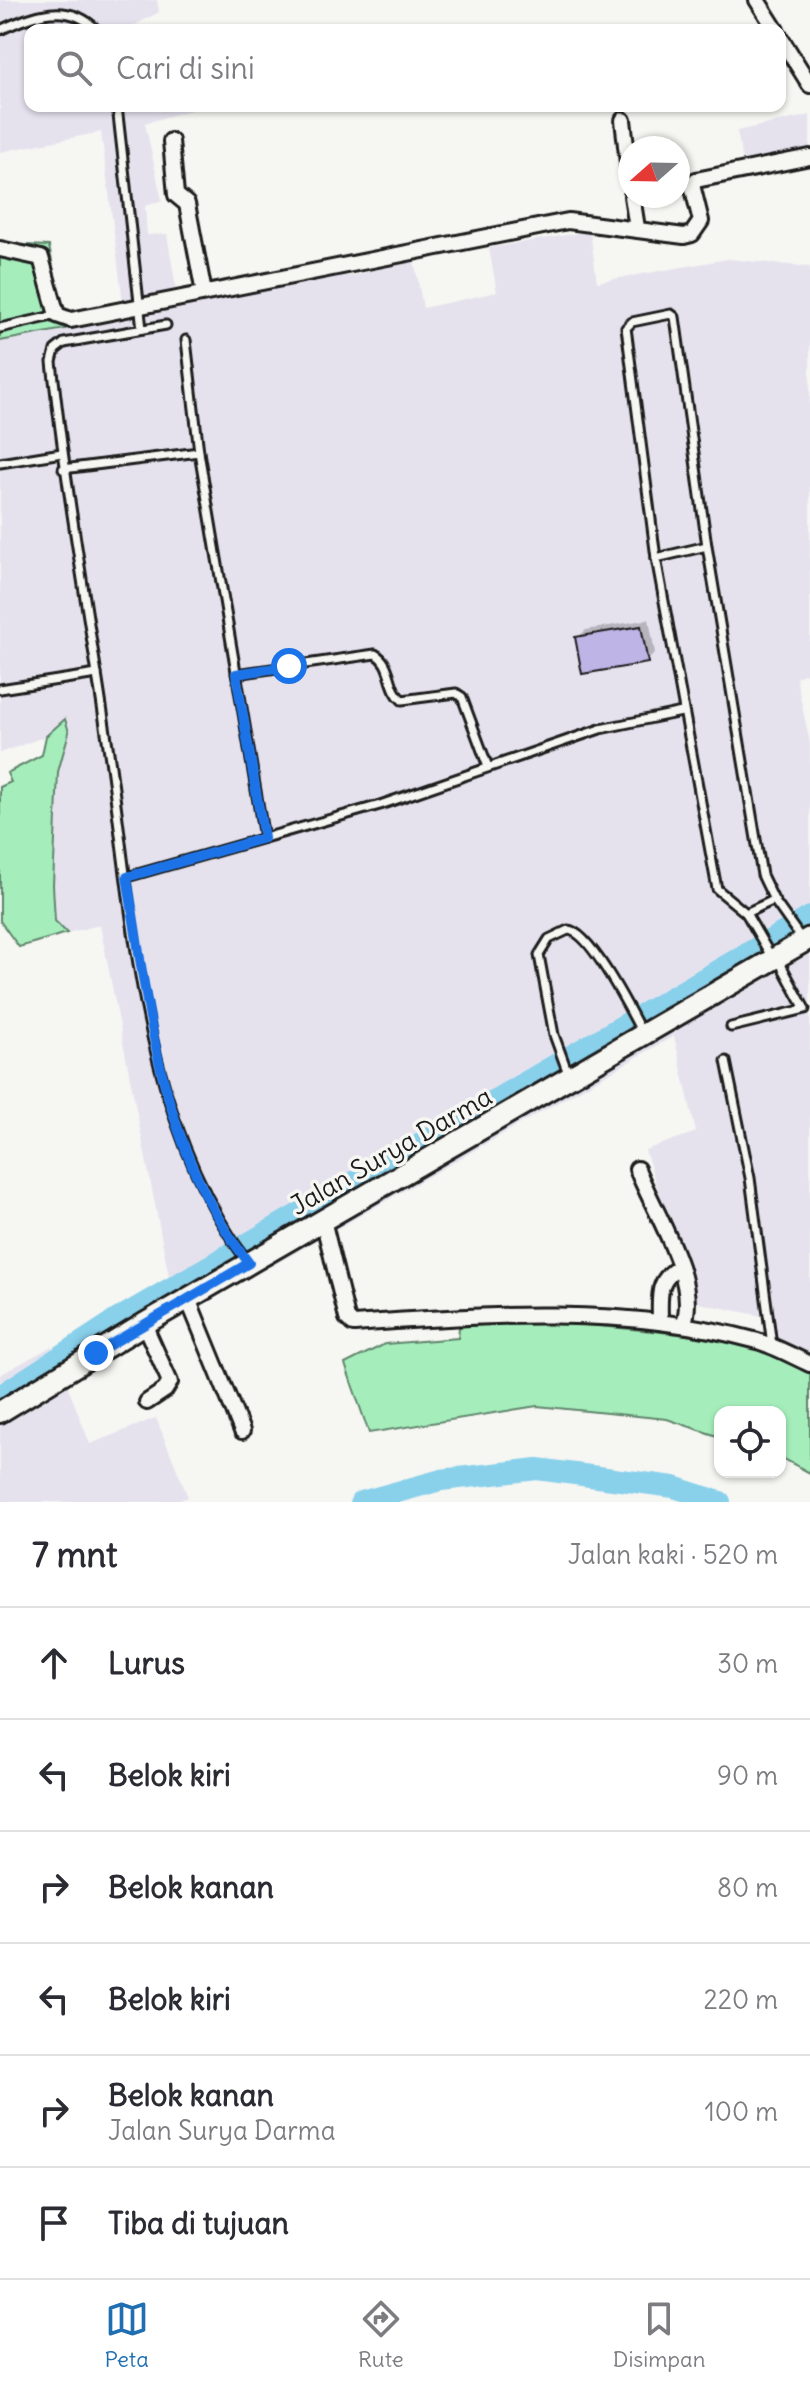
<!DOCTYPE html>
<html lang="id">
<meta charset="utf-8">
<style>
:root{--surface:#fff;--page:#f2f2f3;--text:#2b2b33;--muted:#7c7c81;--line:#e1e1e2;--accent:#1f6fb2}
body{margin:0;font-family:Delius,sans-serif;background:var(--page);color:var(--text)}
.controls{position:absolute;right:24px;bottom:24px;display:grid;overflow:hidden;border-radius:16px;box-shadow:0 2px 6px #0004}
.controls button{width:72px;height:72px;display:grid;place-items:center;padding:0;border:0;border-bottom:2px solid var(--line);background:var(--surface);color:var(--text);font:40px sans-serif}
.compass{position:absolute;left:618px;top:136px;width:72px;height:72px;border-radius:50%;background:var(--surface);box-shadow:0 2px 6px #0004;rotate:250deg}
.stop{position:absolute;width:24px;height:24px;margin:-18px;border:6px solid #1a73e8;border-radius:50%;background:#fff}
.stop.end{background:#1a73e8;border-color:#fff;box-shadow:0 2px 8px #0008}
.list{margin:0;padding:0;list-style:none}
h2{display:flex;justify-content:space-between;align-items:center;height:104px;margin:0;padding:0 32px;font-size:34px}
h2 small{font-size:26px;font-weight:400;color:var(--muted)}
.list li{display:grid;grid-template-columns:52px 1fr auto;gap:24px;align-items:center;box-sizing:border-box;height:112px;padding:0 32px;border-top:2px solid var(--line)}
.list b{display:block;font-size:30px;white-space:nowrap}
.list p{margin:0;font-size:26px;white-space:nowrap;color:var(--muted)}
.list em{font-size:26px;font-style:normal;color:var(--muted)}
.icon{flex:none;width:44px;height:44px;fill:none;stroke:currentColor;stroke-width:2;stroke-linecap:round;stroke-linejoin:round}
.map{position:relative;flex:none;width:810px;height:1502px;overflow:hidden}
.search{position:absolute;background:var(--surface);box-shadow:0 2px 6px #0004;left:24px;right:24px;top:24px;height:88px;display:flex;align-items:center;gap:20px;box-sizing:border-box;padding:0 28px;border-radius:16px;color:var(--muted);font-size:30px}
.sheet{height:776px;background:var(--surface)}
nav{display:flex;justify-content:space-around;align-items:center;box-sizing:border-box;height:112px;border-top:2px solid var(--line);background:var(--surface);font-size:22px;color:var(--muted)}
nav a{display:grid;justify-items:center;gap:4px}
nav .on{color:var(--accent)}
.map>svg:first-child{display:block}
.built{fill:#e5e2ee}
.green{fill:#a5eebc;stroke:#60856c;stroke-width:2}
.shadow{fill:#0003}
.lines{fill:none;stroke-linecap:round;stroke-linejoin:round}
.river{stroke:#89d0eb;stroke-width:22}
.building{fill:#beb4e6;stroke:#1c1c1c;stroke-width:2}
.lane-casing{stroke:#1c1c1c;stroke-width:13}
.street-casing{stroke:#1c1c1c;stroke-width:20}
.primary-casing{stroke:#1c1c1c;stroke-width:26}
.lane{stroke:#f6f6f2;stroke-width:7}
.street{stroke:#f6f6f2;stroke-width:14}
.primary{stroke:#f6f6f2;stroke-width:20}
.route{stroke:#1a73e8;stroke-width:10}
.labels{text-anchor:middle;stroke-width:7;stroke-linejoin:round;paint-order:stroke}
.street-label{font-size:26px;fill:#1c1c1c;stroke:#f6f6f2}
</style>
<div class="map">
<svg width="810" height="1502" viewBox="0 0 810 1502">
<rect width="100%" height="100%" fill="#f6f6f2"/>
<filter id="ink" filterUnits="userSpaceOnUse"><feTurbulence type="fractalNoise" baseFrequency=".0125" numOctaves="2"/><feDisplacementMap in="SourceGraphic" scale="16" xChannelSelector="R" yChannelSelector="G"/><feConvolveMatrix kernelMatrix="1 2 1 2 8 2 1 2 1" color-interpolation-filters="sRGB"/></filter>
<g filter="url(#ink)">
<g class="built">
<path d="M0,0H157L159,12L126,30H30V106H205L145,123L162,201L145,206L147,235L167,234L176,288L153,295L156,312L318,279L356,275L414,259L423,308L497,292L489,248L590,231L597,282L728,259L810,267V672L796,677L810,743V1367L765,1349L772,1318L694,1302L645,1150L696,1132L674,1036L270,1267L249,1236L170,1281L100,925L67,933L55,921L53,885L58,772L69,732L65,720L46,736L0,753V341L125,318L101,132L0,152Z"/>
<path d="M810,115V163L744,166L737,131Z"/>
<path d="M52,1346L90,1444L156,1418L188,1497L175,1502H0V1375Z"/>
</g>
<g class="green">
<path d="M0,244L49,246L65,329L0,341Z"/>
<path d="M65,719L69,732L58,772L53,885L55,921L67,933L19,947L0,921V787L11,782L7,773L42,755L46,736Z"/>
<path d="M531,1321C625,1329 722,1331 810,1367V1473L780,1457V1412H720V1437L667,1419L537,1406L369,1433L345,1364L385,1344L458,1338L459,1327Z"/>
</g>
<path class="shadow" d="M649,619L655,653L647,661L577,638L586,630Z"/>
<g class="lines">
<g class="river">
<path d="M0,1396L118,1319L810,917"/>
<path d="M361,1502L441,1480L537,1469L674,1487L720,1502"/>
</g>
</g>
<path class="building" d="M641,626L648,663L582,674L575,637Z"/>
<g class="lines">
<defs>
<g id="lane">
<path d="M0,30C33,15 68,0 97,30"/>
<path d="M117,106L142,329"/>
<path d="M166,325L64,343L55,350L52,362C66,491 89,618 108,746C134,918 140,1117 247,1261"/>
<path d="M0,328L57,315"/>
<path d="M186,340L199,452L264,838"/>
<path d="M0,463L62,453"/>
<path d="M63,469L199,452"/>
<path d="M656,558L707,546"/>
<path d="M236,674L375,654C393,664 387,687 402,700L456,693L462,697L488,767"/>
<path d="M0,689L97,674"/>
<path d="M127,877L380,805L600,729L682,712"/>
<path d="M774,900L746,913L717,889L656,558L627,335L626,328L632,322L671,314L675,317L707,546L762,875L774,900L776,903L803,941"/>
<path d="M746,913L772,958"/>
<path d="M731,1027L805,1009L778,959"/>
<path d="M726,1061L750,1178L772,1345"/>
<path d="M569,1076L554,1035L539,955L549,939L568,930C590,931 631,1012 642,1033"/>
</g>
<g id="street">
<path d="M757,0L776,30"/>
<path d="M780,37L810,85"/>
<path d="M623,120L630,180"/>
<path d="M171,141L176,195L187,204L204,293"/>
<path d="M632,196L637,228"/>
<path d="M0,249L41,258L57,315L71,320L568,221L684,236L692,234L701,221L692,185L696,180L810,157"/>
<path d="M637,1169C653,1210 701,1283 683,1325"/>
<path d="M323,1220L347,1318L353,1324C485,1315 624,1305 754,1340C773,1345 792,1356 810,1364"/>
<path d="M188,1299L242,1431"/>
<path d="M660,1322C660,1296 656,1280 680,1267"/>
<path d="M144,1324L170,1382L165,1390L147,1402"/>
</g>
<path id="primary" d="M0,1412L144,1324L810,938"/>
</defs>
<use href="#lane" class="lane-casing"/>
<use href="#street" class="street-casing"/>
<use href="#primary" class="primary-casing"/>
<use href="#lane" class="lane"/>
<use href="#street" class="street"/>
<use href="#primary" class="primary"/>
</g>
</g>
<g class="lines" filter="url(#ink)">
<path class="route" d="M96,1353L249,1263C161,1153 149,1010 127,877L264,838L236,674L289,666"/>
</g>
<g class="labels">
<g class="street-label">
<text transform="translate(391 1151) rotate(-30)" y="9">Jalan Surya Darma</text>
</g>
</g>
</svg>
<div class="controls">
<button><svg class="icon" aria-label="locate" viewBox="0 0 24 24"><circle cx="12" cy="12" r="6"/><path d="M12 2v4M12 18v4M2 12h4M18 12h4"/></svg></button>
</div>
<svg class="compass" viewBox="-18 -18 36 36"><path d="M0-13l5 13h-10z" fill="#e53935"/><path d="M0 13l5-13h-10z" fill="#7c7c81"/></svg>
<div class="stop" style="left:289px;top:666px"></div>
<div class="stop end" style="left:96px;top:1353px"></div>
<div class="search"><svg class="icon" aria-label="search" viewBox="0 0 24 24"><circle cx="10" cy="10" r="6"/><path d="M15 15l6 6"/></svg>Cari di sini</div>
</div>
<section class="sheet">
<h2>7 mnt<small>Jalan kaki · 520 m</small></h2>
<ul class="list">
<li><svg class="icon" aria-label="ahead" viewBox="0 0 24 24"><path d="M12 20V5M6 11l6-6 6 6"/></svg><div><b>Lurus</b></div><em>30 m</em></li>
<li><svg class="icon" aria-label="left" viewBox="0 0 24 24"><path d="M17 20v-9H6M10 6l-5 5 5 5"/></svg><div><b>Belok kiri</b></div><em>90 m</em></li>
<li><svg class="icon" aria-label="right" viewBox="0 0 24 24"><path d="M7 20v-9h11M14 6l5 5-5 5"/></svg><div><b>Belok kanan</b></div><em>80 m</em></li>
<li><svg class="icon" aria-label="left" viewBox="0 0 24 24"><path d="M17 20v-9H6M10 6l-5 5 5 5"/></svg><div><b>Belok kiri</b></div><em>220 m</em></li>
<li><svg class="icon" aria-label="right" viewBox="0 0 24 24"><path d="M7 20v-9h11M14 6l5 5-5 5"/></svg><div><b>Belok kanan</b><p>Jalan Surya Darma</p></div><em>100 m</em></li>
<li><svg class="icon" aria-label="arrive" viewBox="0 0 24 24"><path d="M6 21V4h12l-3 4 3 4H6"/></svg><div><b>Tiba di tujuan</b></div></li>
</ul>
</section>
<nav>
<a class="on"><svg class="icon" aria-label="map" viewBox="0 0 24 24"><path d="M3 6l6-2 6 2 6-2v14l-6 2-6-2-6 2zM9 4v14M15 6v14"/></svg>Peta</a>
<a><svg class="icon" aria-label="directions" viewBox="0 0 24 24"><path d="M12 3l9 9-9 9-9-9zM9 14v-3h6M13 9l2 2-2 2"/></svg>Rute</a>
<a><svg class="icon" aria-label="saved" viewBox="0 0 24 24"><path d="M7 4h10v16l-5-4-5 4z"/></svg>Disimpan</a>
</nav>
